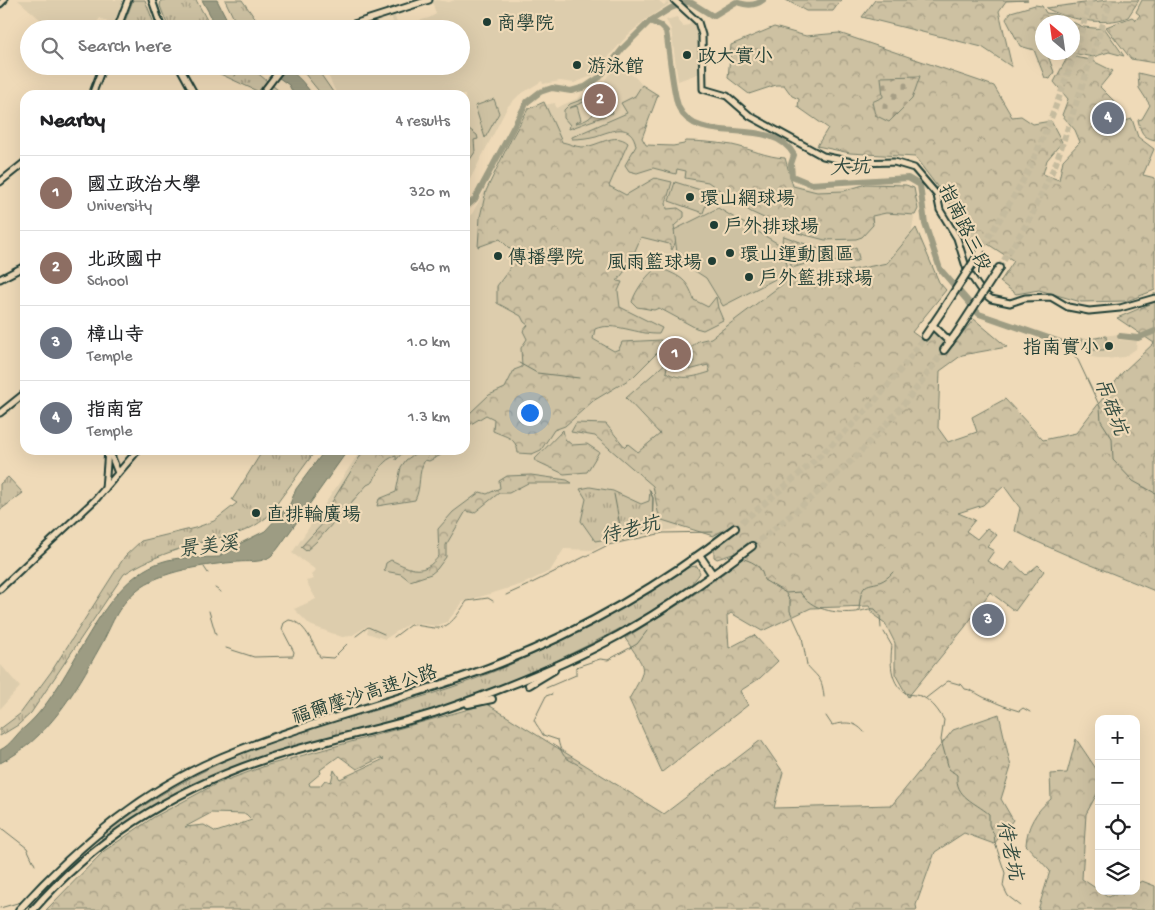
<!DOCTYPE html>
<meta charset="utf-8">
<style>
:root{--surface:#fff;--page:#f6f6f6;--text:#202124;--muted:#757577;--line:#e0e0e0;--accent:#1f3d34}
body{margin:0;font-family:"Gochi Hand","LXGW WenKai TC",sans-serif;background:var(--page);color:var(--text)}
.controls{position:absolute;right:15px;bottom:15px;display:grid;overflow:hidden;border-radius:10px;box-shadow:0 5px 20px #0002}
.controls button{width:45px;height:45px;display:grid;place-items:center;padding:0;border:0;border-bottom:1px solid var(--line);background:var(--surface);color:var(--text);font:25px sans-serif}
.compass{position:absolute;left:1035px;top:15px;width:45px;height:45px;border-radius:50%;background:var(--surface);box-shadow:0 5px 20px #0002;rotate:331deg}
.you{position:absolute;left:529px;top:412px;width:18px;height:18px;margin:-12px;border:4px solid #fff;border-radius:50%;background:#1a73e8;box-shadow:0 0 0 8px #1a73e833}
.badge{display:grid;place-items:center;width:32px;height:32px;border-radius:50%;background:var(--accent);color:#fff;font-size:16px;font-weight:700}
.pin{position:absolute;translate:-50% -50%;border:2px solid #fff;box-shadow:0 1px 5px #0006}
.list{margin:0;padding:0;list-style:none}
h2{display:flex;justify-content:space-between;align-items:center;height:65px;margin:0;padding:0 20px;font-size:21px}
h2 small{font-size:16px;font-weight:400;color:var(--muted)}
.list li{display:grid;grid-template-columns:32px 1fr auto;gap:15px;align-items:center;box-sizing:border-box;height:75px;padding:0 20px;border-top:1px solid var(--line)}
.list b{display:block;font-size:19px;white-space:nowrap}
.list p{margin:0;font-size:16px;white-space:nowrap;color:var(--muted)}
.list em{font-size:16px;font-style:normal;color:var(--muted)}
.icon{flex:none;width:28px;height:28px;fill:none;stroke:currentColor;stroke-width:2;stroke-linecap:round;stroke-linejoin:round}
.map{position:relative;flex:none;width:1155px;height:910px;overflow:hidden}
.search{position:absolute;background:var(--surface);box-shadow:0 5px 20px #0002;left:20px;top:20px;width:450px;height:55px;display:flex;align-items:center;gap:12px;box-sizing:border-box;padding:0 18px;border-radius:28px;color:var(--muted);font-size:19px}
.panel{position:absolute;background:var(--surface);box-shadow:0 5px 20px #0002;left:20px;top:90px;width:450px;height:365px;border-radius:15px}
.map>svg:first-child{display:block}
.built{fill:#ddcdad}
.grass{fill:url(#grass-tufts);stroke:#767f6b}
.forest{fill:url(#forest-crowns);stroke:#767f6b;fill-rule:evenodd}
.cemetery{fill:url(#cemetery-stones);stroke:#767f6b}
.garden{fill:#cdc1a2;stroke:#767f6b;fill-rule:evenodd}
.water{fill:#9d9c83;stroke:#6b7663}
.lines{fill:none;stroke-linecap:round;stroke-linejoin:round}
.stream{stroke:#6b7663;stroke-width:1}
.river{stroke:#9d9c83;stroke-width:6}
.highway-tunnel{stroke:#c5bb9e;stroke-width:6;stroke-dasharray:6 3;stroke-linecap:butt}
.secondary-casing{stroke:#1f3d34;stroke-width:9}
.highway-casing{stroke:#1f3d34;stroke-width:10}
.secondary{stroke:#efdab8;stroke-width:5}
.highway{stroke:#efdab8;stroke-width:6}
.highway-bridge-casing{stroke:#1f3d34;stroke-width:10;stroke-linecap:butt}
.highway-bridge{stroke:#efdab8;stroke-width:6}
.poi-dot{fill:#1f3d34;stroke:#efdab8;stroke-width:2}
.labels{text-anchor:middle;stroke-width:4.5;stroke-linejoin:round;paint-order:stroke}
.poi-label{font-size:19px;fill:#1f3d34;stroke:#efdab8;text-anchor:start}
.street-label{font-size:19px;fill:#1f3d34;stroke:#efdab8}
.water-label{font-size:20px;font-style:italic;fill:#324b40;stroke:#efdab8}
</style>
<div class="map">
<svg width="1155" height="910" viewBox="0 0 1155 910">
<defs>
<pattern id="grass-tufts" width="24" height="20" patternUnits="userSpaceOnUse" patternTransform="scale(1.25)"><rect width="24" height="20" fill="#cdc1a2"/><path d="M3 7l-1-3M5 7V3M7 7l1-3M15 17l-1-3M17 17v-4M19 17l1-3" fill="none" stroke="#a69e85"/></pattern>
<pattern id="forest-crowns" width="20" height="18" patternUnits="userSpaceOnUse" patternTransform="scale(1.25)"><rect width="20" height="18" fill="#cdc1a2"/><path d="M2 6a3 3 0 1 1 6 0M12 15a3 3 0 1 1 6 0" fill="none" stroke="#a69e85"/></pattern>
<pattern id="cemetery-stones" width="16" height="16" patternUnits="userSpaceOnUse" patternTransform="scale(1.25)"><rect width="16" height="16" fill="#cdc1a2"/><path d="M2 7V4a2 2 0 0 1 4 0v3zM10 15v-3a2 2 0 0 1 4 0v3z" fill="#a69e85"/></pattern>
</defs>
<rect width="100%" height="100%" fill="#efdab8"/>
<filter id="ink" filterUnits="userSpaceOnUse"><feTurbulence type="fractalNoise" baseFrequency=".02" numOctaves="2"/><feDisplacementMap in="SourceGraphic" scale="10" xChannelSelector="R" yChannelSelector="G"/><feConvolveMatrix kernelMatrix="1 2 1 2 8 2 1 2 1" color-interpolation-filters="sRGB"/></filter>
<g filter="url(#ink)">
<g class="built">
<path d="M18,0H124L113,25L100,18L92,29H51Z"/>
<path d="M437,0L449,2L455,0H658L664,5L667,2L669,4L645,20L628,35L603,63L597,74L574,83L560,81L543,84L542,81L519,95L508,106L465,189V95H337L324,66H461V29H395L391,15L394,14L397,23L406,22L407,24L429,18L436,14L432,1Z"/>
<path d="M677,17L683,26L689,25L692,20L697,28L699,37L700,73L678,81L671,29L666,20Z"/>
<path d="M616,64L636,78L642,85L627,113L611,121L629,114L640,146L787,181L802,187H846L900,181L892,209L910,211L914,218L906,266L794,498L698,525L623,538L592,550L564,549L550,571L523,584L463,602L447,622L436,626L410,623L385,639L367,633L369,625L351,636L342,637L310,625L294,609L316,599L306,581L314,579L311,575L316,570L292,553L361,450H465V227L516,132L529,108L555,103L556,108L585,95L605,80Z"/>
<path d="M1119,334V340L1137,341L1136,349L1124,357L1106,359L1091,357L1082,348L1079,339Z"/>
<path d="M0,664L20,687L0,709Z"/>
</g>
<g class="grass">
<path d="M133,0H145L156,29H136L124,24Z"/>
<path d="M161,0H196L212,29H169L160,6Z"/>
<path d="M225,0H242L254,17L268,29H242L236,23Z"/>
<path d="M203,66H249L284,95H260L257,91Z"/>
<path d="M293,66H315L335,95H322L305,74Z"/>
<path d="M263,450H316L267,517C246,534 231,535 206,541C177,549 149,558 124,574L31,713L18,725L0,736V729L20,714L51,672L125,556L141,541L195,528L214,521L237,503L232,500Z"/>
<path d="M8,477L23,493L0,510V484Z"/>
<path d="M590,487L613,491L641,504L649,501L650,491L653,498L652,532L595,541L581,521L586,499L580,489Z"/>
<path d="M697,566L700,573C689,592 650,612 630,623C554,665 474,699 390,722C348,734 305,742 263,756C205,776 153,804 103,840L101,837C159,790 226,756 297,733C356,714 417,701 475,679C532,657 585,630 638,599C655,589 671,576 689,567Z"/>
</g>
<g class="forest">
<path d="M786,0H841L833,11H806Z"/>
<path d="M875,0H1028L1006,1L999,11L1012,67L982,47L862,17Z"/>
<path d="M1107,0H1139L1128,17C1106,27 1065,19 1046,8Z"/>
<path d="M1142,0H1155V63L1131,59L1106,27L1132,17L1136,20L1140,15L1136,12Z"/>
<path d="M1035,5L1042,6L1046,13L1055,14L1083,27L1105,29L1124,56L1109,52L1093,57L1072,53V22H1042V52L1047,53L1054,72L1050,79L1045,78L1034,50L1020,46L1006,19L1011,12Z"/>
<path d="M774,27L806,36L839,33L994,86L1012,117L1021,116L1033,124L1051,121L1062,142L1047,160L1043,174L1059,180L1063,160L1080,142L1075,130L1062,115L1068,99L1054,82L1068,56L1091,60L1113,71L1100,87L1120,107L1110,112L1113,118L1123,115L1125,121L1132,119L1138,137L1154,149L1143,175L1155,178V290L1127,301L1081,302L1039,290L1016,294L1000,282L1014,261L980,239L970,246L957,213L915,157L850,153L817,146L828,128L798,107L799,99L792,96L784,85H776L749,94L728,78L731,45Z"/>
<path d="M1138,73L1155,77V140C1142,137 1141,132 1138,120L1142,119L1150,105L1139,88Z"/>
<path d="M642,85L658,95L642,138L646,145L673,146L684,144L686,141C701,141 718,143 732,145C751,149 766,157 785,158L793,186L817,192L844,191L866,184L906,185L914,188L918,209L915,215L886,213L872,216L873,225L862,237L856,239L825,240L794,232L751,212L708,182L685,178L686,171L677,169L676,174L653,168L637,173L629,171L625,165L636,146C632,121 611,131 596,136C588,138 580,139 572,139V137L627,113L621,103L635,96Z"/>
<path d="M544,102L562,142C568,143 576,147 582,147C598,147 614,131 628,143L609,186L626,195L655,178L672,182L666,203L667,209L678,208L684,212V217L674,226L676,241L672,250L669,244L641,237L628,267L617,281L622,282L618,291L620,307L662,328L659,334C638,335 613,321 595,329L593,339L614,351L619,349L622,342L661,340L663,347L633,377L593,401L565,426L554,430L541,450L532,454L518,453C516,437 506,437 493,431L494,419L486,415L466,427L465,415L470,413L489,395L505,388L514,370L522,367L521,348L527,339L523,331L528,325L524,322L521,316L497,303V286L508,271L515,254L500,239L478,247L480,217L486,191L508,145L528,109Z"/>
<path d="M916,228L939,282L946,290L912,332L926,342L934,331L946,342L940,351L945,354L974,319L1007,347L962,355L940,371L938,428L948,442L977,432L972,417L1005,399L1043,440L1076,433L1123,372L1154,343L1117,318L1155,302V591C1108,571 1060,554 1015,531L1020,508L1004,486L983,505L958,513L975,520L966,531L977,539L987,528L997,535L987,547L994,551L987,561L1005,571L1012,562L1026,575L1038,565L1044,571L1015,611L990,592L965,627L908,697L895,674V643L885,623L875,616L869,606L811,608L762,631L731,613L727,616L729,648L754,635L778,661L760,678L740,691L748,705L662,772L629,699C649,664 646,671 625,638C670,610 716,583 755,547L749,542L733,554L717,559L714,557V550L740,528L736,523L713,536L662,520L658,512L653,486L595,436L571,432L576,423L606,424L625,447L628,444L638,452L660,434L626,398L668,361L666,372C681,381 694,377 710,372L708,365L689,370L694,362L690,348L698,341L711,338L792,277L837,273L887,263Z"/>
<path d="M784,236L819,249L840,248L847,251L856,247L859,258L857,261L812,262L792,268L782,240Z"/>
<path d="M658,267C678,276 687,277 694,300L708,307L716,297L718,308L723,320L703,330L696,328L659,308L654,310L637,307L632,302C635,291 648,273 658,267Z"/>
<path d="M563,430L565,439L572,445L587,444L599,452L587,472L564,474L534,460Z"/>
<path d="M364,450H405L396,460V456C383,459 378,471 373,482L367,485L317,541L306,551L301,547L328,518L327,510Z"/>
<path d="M420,450H440L441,455L429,461L425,460C417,473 422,486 415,500L377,506L379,499L396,492L401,467L406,460Z"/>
<path d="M531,475L567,480L572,483H528L509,493H499L474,513L466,511L446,545V557L437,569L431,574L410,581L401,574L384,571L386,563L391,560C412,570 423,576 439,556L438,529L453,512L480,492L487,494L500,488L499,481L507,476Z"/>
<path d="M487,704L664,814L761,740L783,772L774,808L892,805L953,730L999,714L1011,767L1001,799L1013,820L994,844L964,833L935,852L916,905L917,910H46L104,851L154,817L216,784L268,765ZM339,756L357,769L380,758L384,759L340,779L334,770L331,782L325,780L320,786H310L309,783L321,773L320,770ZM211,813L246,814L252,820L216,832L204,825L185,827Z"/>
<path d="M1076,739L1099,773V790L1086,814L1082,879L1109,897L1121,891H1136V884L1142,881L1155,886V910H1038L1050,871L1026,845C1027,826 1036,811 1051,799L1050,774L1067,773Z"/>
</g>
<path class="cemetery" d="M920,76L912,99L889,122L875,115L872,102L883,97L881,77Z"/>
<g class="garden">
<path d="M586,98L596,104L597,115L612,110L613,113L569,129L570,125L564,118V110L570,104ZM584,102H589L595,108C594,118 584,122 575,123L581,120L577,106L569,108Z"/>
<path d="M494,99L499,113L485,138L475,106Z"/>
<path d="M465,126L477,135L478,139L474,140L475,152L465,167V159L470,147L465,134Z"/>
<path d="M675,182L710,193L703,213L669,201Z"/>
<path d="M718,208L782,246L789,272L723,306L706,278L678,260L674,230Z"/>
<path d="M1106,336L1107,346L1104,350H1088L1086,340Z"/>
</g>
<g class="water">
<path d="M202,0H217L232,29H218Z"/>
<path d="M257,66C289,66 294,70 313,95H294L289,85L268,70L264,71Z"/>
<path d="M325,450H348L279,547C276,551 272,556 268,558C259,563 248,561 238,562C209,564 159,571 137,590C115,609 113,624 100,647C75,692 47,740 0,763V750C11,745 16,734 25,727C76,683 98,577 168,560C185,556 201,558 220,557L225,547L241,543L265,531L290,504L296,489Z"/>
</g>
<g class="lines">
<g class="stream">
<path d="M235,76L240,66"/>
<path d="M1066,344L1078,360L1100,407L1101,421L1112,438L1113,460L1133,481L1155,493"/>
<path d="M519,363L537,373L579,378"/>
<path d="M649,489L653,498L652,535"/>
<path d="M614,494L623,541"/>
<path d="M744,559C756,563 762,567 764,580L786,593L800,592C811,610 836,614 856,612C863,611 869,608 875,609L880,615L881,628"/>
<path d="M204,567L208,573"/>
<path d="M530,584L608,545L663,533L713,532"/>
<path d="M215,588L221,592"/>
<path d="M786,594L790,601V611L802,637L807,665C819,679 822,677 824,697"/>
<path d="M506,595L528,585"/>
<path d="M209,611L216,635"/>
<path d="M859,611C861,569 874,595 893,572"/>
<path d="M884,632L892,646C890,661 890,682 904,692C910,696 917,694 923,697C933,703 938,710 944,720L941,740L949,769L957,775C955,797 975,802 989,814V825L994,834L995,843L1005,873L1003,886L1008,896L1021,906"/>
<path d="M356,636L368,627L384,634"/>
<path d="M394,637L410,625C418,625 426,627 434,628C450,630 459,612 467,601L488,598L493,601"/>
<path d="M226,648L254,657L293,656L294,652L282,629L284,623L289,620C305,622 313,644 320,657L333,658L347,644"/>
<path d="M546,688L576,675V667L600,659L608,660L637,644L647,631"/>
<path d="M552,694L546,696L534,720C536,725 541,730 543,735L558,740C563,761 566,757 582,767"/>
<path d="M926,698L948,681L962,685L965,689C974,690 979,696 988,699C998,704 1009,708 1019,711L1023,708L1030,712"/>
<path d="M826,716L832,725C845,722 855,721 864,732"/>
<path d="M0,827L27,848L35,865"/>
<path d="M0,908L21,902"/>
</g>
<g class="river">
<path d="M650,21L661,26L666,31C669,48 673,96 679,108C698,148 771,114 794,155L791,164L792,176L811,184L908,178L920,185L925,224L940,269L979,314L1066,344L1080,341"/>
<path d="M465,208L475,199L527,102L540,92L552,88L571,91L585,87L600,77L623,48L650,21L671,8L687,2L692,3L713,16L736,2C746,5 754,7 763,0"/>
<path d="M1120,336L1138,338L1155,331"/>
</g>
<g class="highway-tunnel">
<path d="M984,245C1000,218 1019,191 1032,162C1056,110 1076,55 1090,0"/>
<path d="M999,268L1031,217L1056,163L1111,0"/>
<path d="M735,528C808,467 871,417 925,336"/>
<path d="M752,546C827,488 891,429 944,350"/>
</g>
<defs>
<g id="secondary">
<path d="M152,0L162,29"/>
<path d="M674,0L698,22L702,35L703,89L727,96L750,116L823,156L857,163L894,162L914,168L937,195L940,210L957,238L967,270L982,292L991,299L1010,303L1025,298L1051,297L1068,307L1089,311L1120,308L1155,298"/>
<path d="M0,4L4,0"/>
<path d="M117,29L128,0"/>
<path d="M338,29L429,0"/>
<path d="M179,66L195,95"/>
<path d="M92,95L103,66"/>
<path d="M261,95L283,66"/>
<path d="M0,182L25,162"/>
<path d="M0,279L25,266"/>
<path d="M0,413L25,393"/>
<path d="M109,450L118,473"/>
<path d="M105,489L108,450"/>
<path d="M0,589L96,499L138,450"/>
</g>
<g id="highway">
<path d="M986,288L999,268"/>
<path d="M932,325L950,342"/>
<path d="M925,336L942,311"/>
<path d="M944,350L956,334"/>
<path d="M700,556L713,575"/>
<path d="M529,685L554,670"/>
<path d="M468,704L492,699"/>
<path d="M19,910C76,847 143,790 222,757C308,721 400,701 488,668C577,634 660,586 735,528"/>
<path d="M33,910C94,840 172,791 260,761C317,741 376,731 434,713C496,692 561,667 619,635C666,609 709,578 752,546"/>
</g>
</defs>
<use href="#secondary" class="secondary-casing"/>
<use href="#highway" class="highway-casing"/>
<use href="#secondary" class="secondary"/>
<use href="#highway" class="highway"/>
<defs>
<g id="highway-bridge">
<path d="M942,311L982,249"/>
<path d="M956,334L986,288"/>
</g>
</defs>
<use href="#highway-bridge" class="highway-bridge-casing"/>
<use href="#highway-bridge" class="highway-bridge"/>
</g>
</g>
<g class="poi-dot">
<circle cx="487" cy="22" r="5"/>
<circle cx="687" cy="55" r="5"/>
<circle cx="577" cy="65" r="5"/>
<circle cx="690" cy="197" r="5"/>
<circle cx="714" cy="225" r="5"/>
<circle cx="730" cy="253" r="5"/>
<circle cx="498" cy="256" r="5"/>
<circle cx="712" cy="261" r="5"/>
<circle cx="749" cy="277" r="5"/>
<circle cx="1109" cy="346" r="5"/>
<circle cx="256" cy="513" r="5"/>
</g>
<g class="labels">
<g class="poi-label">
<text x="497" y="29">商學院</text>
<text x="697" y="62">政大實小</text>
<text x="587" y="72">游泳館</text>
<text x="700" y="204">環山網球場</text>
<text x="724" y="232">戶外排球場</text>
<text x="740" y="260">環山運動園區</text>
<text x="508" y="263">傳播學院</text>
<text x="702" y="268" text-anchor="end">風雨籃球場</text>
<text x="759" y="284">戶外籃排球場</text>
<text x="1099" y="353" text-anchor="end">指南實小</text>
<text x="266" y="520">直排輪廣場</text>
</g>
<g class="street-label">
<text transform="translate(966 227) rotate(64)" y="7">指南路三段</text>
<text transform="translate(364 693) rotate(-18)" y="7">福爾摩沙高速公路</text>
</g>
<g class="water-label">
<text transform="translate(850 166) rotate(-2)" y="7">大坑</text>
<text transform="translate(1112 406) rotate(69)" y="7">吊硞坑</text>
<text transform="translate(630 529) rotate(-14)" y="7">待老坑</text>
<text transform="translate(208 545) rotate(-7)" y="7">景美溪</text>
<text transform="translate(1011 850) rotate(78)" y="7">待老坑</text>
</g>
</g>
</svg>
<div class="controls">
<button>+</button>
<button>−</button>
<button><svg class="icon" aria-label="locate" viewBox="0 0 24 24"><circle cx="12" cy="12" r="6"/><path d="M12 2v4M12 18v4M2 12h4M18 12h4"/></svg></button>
<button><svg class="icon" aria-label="layers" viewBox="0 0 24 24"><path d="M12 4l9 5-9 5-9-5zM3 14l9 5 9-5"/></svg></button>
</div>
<svg class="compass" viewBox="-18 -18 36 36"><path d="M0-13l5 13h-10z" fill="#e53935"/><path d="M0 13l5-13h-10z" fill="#757577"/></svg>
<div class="you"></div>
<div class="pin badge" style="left:675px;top:354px;background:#8d6e63">1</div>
<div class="pin badge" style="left:600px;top:100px;background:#8d6e63">2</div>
<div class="pin badge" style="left:988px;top:620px;background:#6b7280">3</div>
<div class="pin badge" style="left:1108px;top:118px;background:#6b7280">4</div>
<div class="search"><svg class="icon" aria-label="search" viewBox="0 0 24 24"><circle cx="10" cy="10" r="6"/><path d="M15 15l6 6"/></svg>Search here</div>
<section class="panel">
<h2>Nearby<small>4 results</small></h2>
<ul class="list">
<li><span class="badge" style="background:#8d6e63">1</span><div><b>國立政治大學</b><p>University</p></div><em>320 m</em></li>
<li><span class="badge" style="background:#8d6e63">2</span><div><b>北政國中</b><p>School</p></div><em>640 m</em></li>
<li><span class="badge" style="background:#6b7280">3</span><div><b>樟山寺</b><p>Temple</p></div><em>1.0 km</em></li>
<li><span class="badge" style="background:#6b7280">4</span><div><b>指南宮</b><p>Temple</p></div><em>1.3 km</em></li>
</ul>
</section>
</div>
